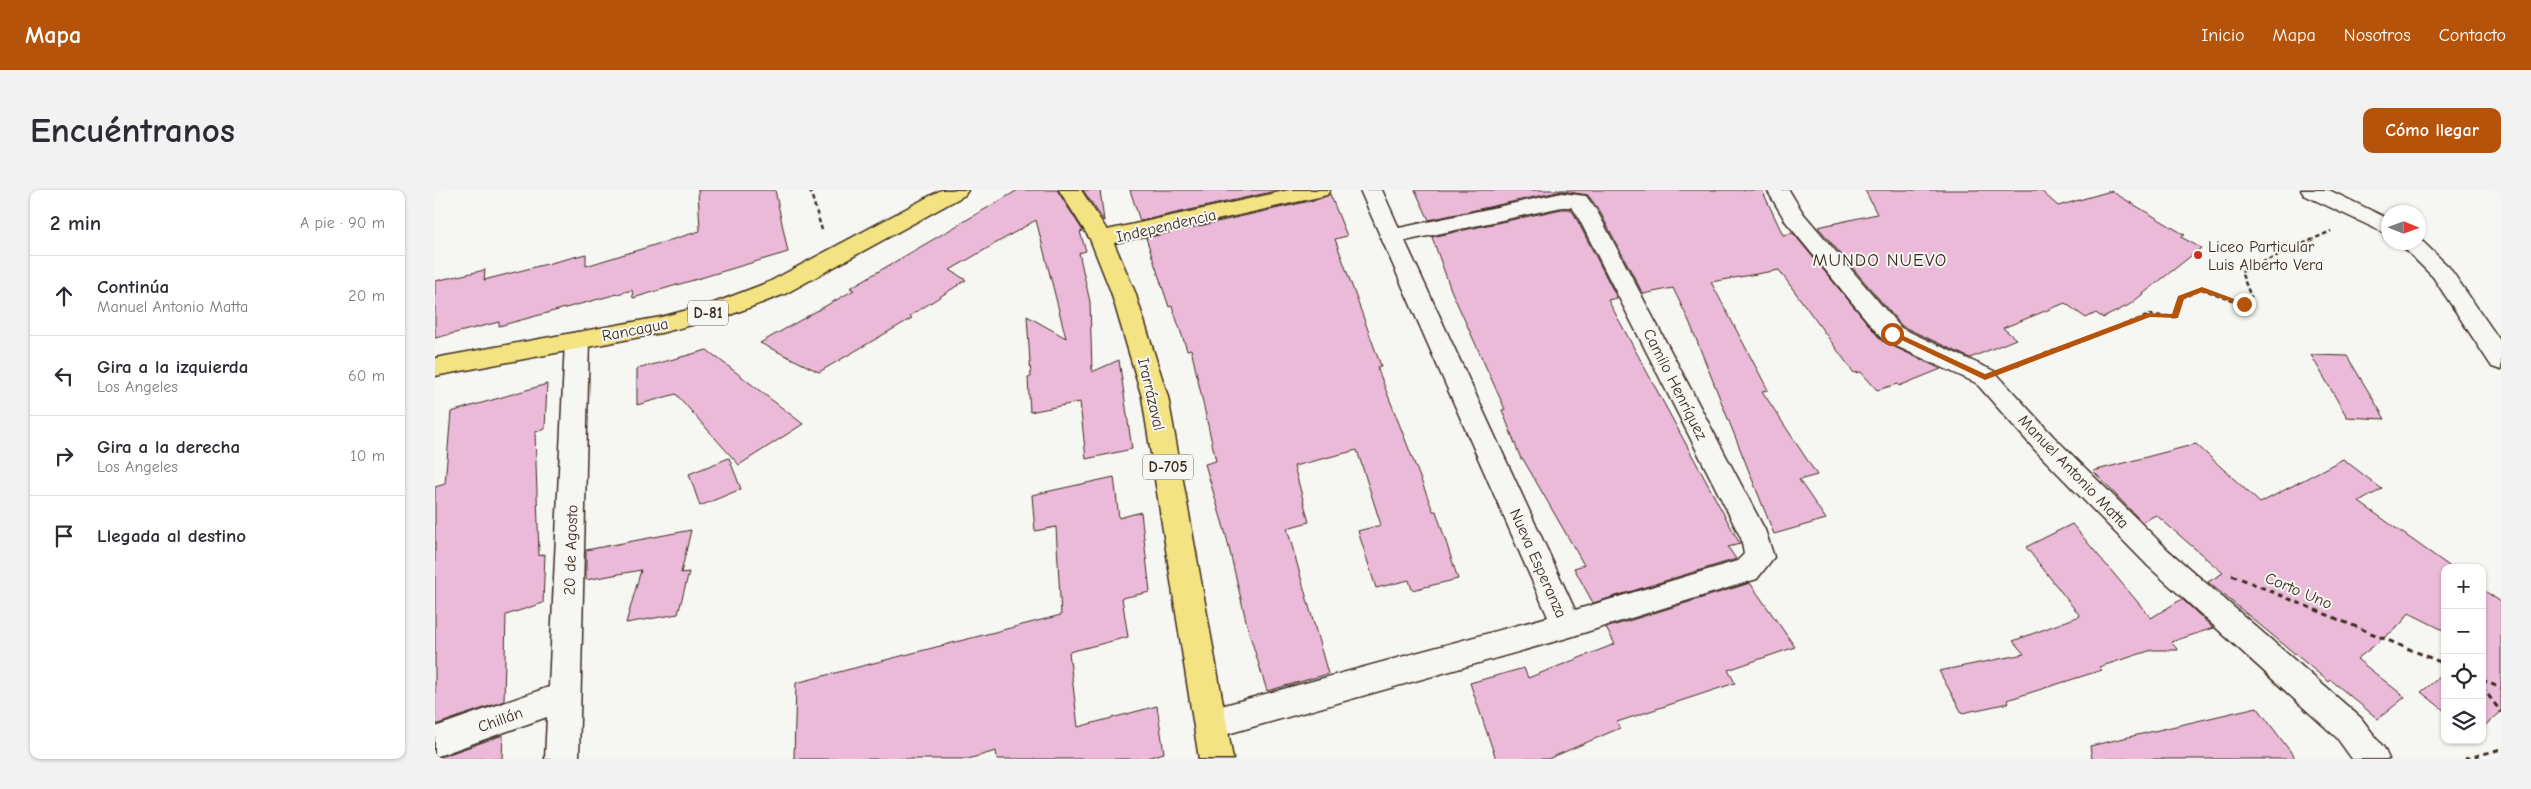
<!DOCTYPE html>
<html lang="es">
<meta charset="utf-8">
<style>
:root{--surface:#fff;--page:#f2f2f3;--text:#2b2b33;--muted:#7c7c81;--line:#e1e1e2;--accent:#b45309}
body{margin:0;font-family:"Comic Neue",sans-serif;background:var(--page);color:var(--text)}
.controls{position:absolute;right:15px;bottom:15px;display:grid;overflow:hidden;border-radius:10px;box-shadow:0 1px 4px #0004}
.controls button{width:45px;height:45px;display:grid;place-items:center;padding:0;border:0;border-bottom:1px solid var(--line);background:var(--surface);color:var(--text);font:25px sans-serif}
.compass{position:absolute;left:1946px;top:15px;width:45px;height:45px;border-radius:50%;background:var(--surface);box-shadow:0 1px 4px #0004;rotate:91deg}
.stop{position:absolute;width:15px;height:15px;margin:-11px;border:4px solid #b45309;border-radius:50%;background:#fff}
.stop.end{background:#b45309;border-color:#fff;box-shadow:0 1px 5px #0008}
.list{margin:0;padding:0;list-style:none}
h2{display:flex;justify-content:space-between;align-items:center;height:65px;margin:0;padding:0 20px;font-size:21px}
h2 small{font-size:16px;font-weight:400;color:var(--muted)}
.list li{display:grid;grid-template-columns:32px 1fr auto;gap:15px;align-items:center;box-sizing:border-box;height:80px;padding:0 20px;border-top:1px solid var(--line)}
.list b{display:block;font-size:19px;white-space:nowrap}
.list p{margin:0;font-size:16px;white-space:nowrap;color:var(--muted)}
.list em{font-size:16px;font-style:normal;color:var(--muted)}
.icon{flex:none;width:28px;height:28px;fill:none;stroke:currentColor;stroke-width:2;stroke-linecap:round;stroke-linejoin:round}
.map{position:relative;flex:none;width:2066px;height:569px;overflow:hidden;border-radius:10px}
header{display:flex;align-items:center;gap:30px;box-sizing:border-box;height:70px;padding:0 25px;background:var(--accent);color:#fff}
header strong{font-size:24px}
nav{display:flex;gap:28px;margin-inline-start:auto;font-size:18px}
.intro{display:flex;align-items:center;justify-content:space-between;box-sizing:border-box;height:120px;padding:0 30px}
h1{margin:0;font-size:35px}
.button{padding:12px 22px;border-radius:10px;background:var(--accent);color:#fff;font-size:18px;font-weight:700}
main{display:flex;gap:30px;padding:0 30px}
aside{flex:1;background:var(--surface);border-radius:10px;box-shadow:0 1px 4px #0004}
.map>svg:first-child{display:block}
.building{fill:#ecbad9;stroke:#3b2a1e}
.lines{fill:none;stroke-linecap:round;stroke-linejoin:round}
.minor-casing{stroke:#3b2a1e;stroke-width:3}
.primary-casing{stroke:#3b2a1e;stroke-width:3}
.path-far1{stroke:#3b2a1e;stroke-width:2.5;stroke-dasharray:4.5 3;stroke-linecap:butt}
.path{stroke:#3b2a1e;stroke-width:3;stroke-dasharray:5.5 4.5;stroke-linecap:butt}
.minor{fill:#f6f6f2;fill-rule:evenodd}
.primary{fill:#f4e382;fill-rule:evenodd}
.route{fill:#b45309}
.poi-dot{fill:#c8321e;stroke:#f6f6f2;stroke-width:2}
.labels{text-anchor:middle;stroke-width:4;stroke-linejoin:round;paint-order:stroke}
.shield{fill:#f6f6f2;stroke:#73675e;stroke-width:1}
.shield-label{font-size:15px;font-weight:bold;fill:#3b2a1e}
.street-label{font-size:16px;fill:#3b2a1e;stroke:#f6f6f2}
.poi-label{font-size:16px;fill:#3b2a1e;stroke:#f6f6f2;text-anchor:start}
.neighbourhood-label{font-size:18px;letter-spacing:1px;fill:#3b2a1e;stroke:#f6f6f2}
</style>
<header>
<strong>Mapa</strong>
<nav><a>Inicio</a><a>Mapa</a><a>Nosotros</a><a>Contacto</a></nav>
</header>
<div class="intro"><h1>Encuéntranos</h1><a class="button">Cómo llegar</a></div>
<main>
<aside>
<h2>2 min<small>A pie · 90 m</small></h2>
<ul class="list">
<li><svg class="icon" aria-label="ahead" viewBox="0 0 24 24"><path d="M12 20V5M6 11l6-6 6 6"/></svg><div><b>Continúa</b><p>Manuel Antonio Matta</p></div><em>20 m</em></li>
<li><svg class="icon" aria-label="left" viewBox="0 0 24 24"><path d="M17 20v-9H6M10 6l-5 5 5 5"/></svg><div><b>Gira a la izquierda</b><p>Los Angeles</p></div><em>60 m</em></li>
<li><svg class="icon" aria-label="right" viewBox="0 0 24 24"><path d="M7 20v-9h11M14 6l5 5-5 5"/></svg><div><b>Gira a la derecha</b><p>Los Angeles</p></div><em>10 m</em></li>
<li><svg class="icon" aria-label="arrive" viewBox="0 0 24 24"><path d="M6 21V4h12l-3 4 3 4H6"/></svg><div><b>Llegada al destino</b></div></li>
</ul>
</aside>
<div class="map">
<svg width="2066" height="569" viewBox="0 0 2066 569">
<rect width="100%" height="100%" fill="#f6f6f2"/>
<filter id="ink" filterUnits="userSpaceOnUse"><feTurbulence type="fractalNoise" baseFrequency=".02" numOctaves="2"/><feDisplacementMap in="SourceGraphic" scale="10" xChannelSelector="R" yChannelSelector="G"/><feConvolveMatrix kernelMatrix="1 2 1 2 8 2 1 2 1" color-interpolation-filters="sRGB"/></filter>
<g filter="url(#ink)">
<g class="building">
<path d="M263,0H340L353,62L198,108L197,100L64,136V132L0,148V91L50,80L49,90L151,64V76L265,41Z"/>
<path d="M583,0H622L648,41L645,42L651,61L644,63L655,112L657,182L684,170L697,259L651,269L645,212L595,222L593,188L596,187L592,126L631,148L601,30L515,80L531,90L475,126L477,128L384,182L325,153L419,100L415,98Z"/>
<path d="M648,0H665L669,31Z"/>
<path d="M695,0H845L705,31Z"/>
<path d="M980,0H1327L1348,45L1358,43L1447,151L1506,179L1464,196L1463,194L1442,200L1426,182L1419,183L1344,80L1276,92L1333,200L1327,201L1382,285L1364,290L1391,329L1339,344L1254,131L1238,98L1208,104L1164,20L1153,5L1127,1L994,30Z"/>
<path d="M1430,0H1605L1623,16L1676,1L1750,45L1746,47L1766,58L1694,115L1668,128L1661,123L1651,128L1630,113L1568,138L1581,149L1535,168L1467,136L1383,37L1442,24Z"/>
<path d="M895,4L912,46L900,49L946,176L942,177L998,321H1001L1023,389L977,400L974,390L941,398L923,341L946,335L922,260L859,276L874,332L852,338L893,484L832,501L813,439L791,345L770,274L781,271L756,159L752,160L737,116L734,117L711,48L884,9Z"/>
<path d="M1127,19H1135L1139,24L1182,108L1173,110L1305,354L1293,357L1301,369L1158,413L1139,378L1149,375L1088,269H1086L1067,220L1070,219L1016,100L997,47Z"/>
<path d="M272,160L368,234L304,275L241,204L202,215V179Z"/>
<path d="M1876,165L1912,166L1950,229L1912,227Z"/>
<path d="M112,194L110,239L100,242L104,366L110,364L108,413L71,425L69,511L0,535V297L10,294L16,222Z"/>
<path d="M1761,254L1825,313L1908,269L1947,299L1924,312L2017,378H2010V441L1974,423L1965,435L1922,469L1970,507L1943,529L1896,490L1894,492L1773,392L1788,383L1721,325L1707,332L1658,281Z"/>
<path d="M294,268L306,299L265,316L254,284Z"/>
<path d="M679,287L684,328L706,322L715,402L687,408L693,447L634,462L643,537L722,516L729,563L708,569H562L561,561L533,569H359L361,493L626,425L621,337L600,341L597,305Z"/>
<path d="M1637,334L1716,428L1747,409L1778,438L1736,452L1743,460H1717L1664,477L1667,480L1572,510L1574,513L1527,523L1504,481L1589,464L1578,451L1645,426L1591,357Z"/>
<path d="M256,340L246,383L254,382L243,424L191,433L206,380L151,390V360Z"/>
<path d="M1315,393L1360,457L1293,480L1300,493L1182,532L1185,538L1113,569H1061L1035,493L1089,478L1093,488L1180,454L1171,438Z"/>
<path d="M2047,399L2066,412V522L2047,538Z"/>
<path d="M2010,483V521L1986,502Z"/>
<path d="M1822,517L1861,569H1657L1655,556Z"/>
<path d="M68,545L67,569H0Z"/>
</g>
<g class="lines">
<defs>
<g id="minor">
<path d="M925,0H947L964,38L1127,3L1151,6L1162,21L1330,340L1339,367L1322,389L1312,392L1132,448L775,549L764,544L759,534L764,524L775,519L1113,427ZM1127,17H1136L1141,23L1306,348L1309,364L1302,371L1140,420L970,51Z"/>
<path d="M1332,0H1354L1368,23L1466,138L1559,181L1618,246L1733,360L1926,528L1949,558L1954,569H1917L1902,548L1713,376L1600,260L1541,193L1448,150L1351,32Z"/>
<path d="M1866,0H1894L1954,29V45L1869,5Z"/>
<path d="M1984,48L2014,77L2066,152V180L2057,177L1998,87L1963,52H1984Z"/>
<path d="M142,142L151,145L154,151L144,569H110L112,527L0,567V537L114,497L130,151L133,145Z"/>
</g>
<g id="primary">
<path d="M506,0H533L530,5L350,104L295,125L226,143L0,186V168L226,127L279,113L334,92Z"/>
<path d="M624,0H646L672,40L854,0H895L892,5L884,7L679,53L700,102L733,207L798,569H764L707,207L676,102L655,49Z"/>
</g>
</defs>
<use href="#minor" class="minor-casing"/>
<use href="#primary" class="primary-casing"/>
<g class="path-far1">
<path d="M375,0L387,40"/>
<path d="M1581,175L1715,125L1740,127L1746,108L1767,99L1809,114L1816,107L1806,82L1896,41"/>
</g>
<g class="path">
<path d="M1797,385L2010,474"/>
<path d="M2047,490L2066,498"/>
<path d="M2047,497L2066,522"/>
<path d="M2030,569L2066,559"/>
</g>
<use href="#minor" class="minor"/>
<use href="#primary" class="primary"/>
</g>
</g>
<path class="route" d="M1767,97L1813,114L1809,116L1767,102L1749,109L1743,128L1715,127L1550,190L1454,144L1460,142L1550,184L1712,123L1737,124L1743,106Z"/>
<circle class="poi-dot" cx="1763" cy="65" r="5"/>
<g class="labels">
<g class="shield">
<rect x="253" y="110.5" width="40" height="25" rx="4"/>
<rect x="708" y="264.5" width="50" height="25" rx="4"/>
</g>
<g class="shield-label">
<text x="273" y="128">D-81</text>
<text x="733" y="282">D-705</text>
</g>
<g class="street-label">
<text transform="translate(731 35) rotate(-13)" y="6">Independencia</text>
<text transform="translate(200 139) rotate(-11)" y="6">Rancagua</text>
<text transform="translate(1241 194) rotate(63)" y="6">Camilo Henríquez</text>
<text transform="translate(717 204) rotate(77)" y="6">Irarrázaval</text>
<text transform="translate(1639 281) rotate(46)" y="6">Manuel Antonio Matta</text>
<text transform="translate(135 360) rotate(-88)" y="6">20 de Agosto</text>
<text transform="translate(1104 373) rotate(66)" y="6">Nueva Esperanza</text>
<text transform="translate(1864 400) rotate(23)" y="6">Corto Uno</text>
<text transform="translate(65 529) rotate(-20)" y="6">Chillán</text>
</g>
<g class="poi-label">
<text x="1773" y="62">Liceo Particular<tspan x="1773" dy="18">Luis Alberto Vera</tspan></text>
</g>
<g class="neighbourhood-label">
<text x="1445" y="76">MUNDO NUEVO</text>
</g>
</g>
</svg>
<div class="controls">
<button>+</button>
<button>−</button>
<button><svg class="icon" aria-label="locate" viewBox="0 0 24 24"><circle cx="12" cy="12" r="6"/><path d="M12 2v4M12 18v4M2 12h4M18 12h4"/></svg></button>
<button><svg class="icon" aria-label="layers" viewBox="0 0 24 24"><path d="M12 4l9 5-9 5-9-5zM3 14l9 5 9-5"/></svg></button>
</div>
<svg class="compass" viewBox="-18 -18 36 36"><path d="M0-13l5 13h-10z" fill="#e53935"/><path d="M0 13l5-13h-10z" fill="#7c7c81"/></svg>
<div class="stop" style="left:1457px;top:144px"></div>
<div class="stop end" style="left:1809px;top:114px"></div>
</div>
</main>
